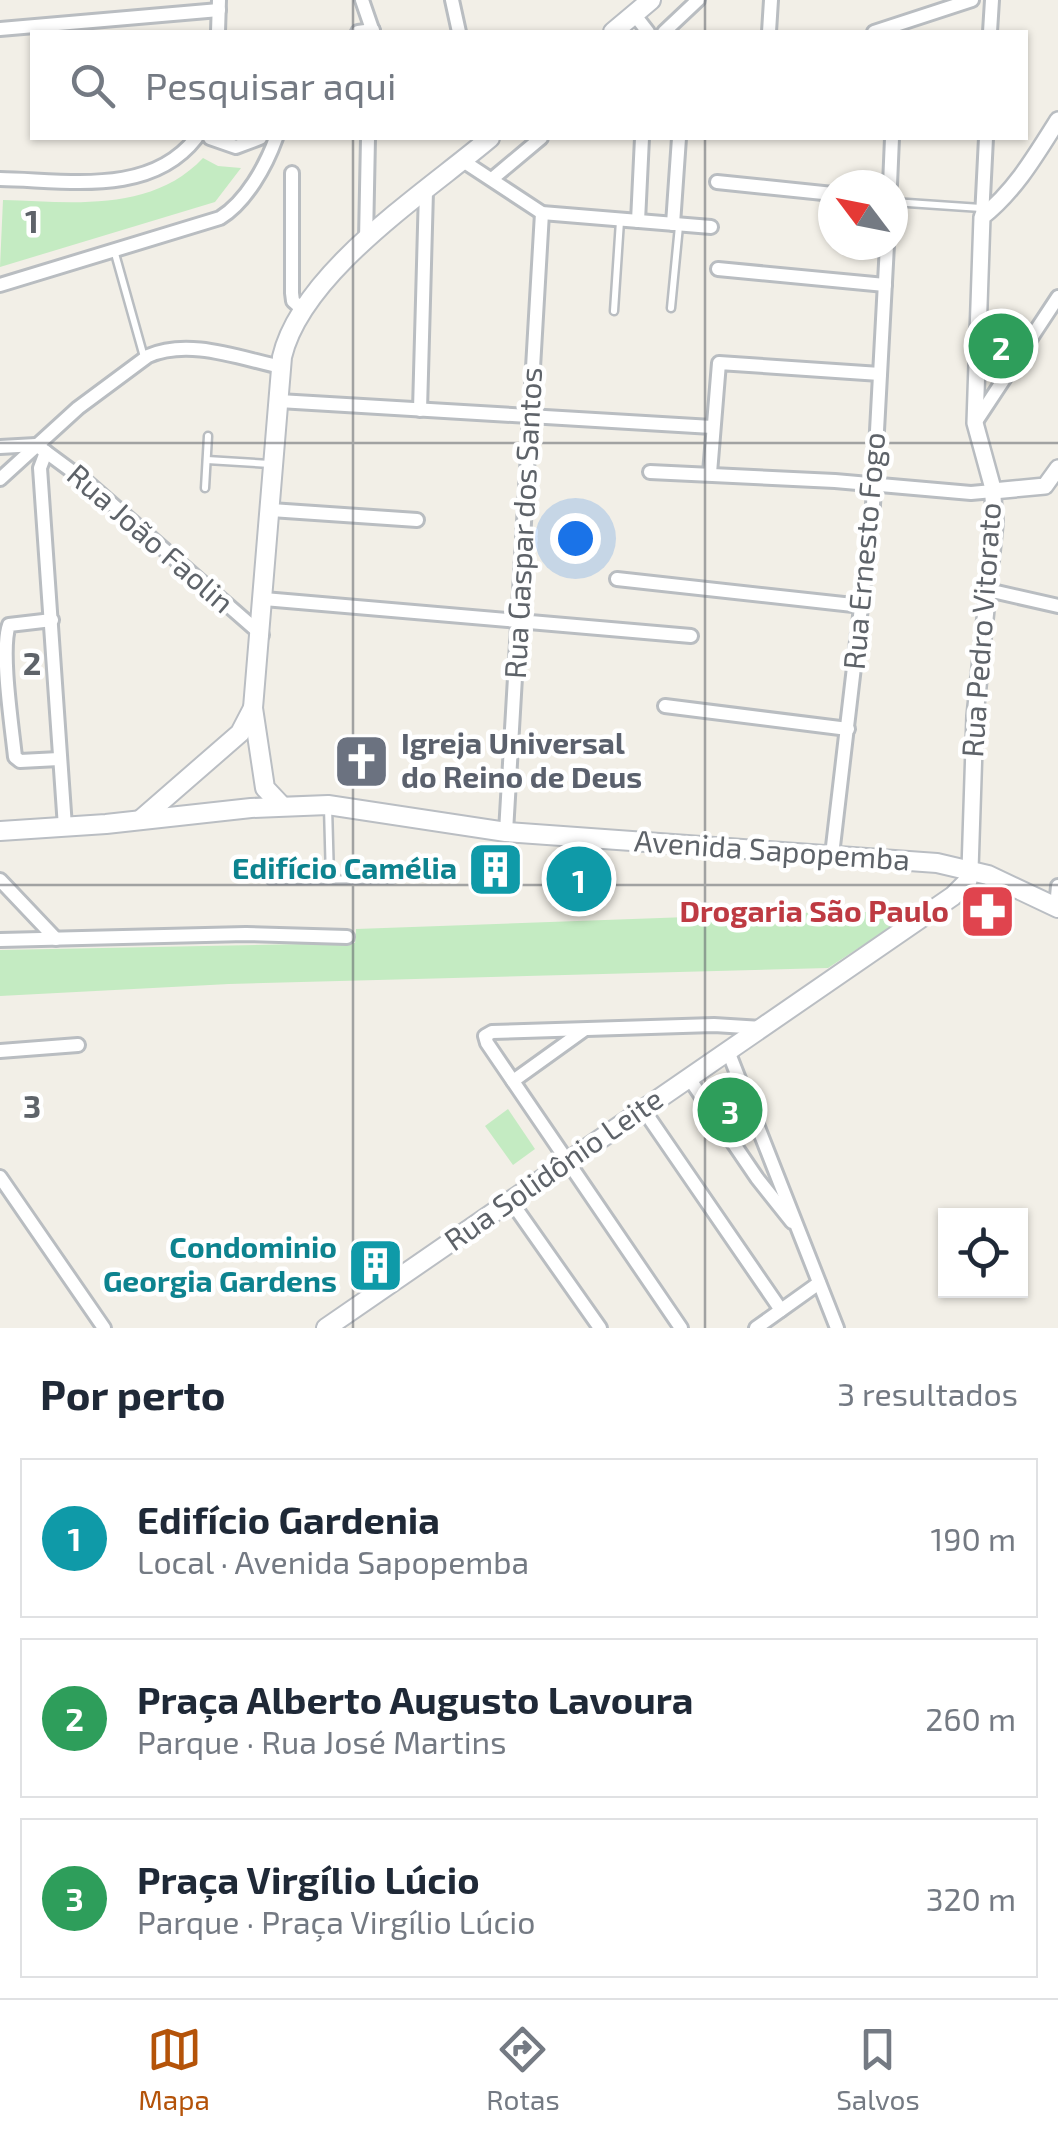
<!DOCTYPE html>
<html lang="pt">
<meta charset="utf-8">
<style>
:root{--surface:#fff;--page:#f2f2f3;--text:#1f2937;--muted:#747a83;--line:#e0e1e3;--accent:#b45309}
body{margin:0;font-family:"Exo 2",sans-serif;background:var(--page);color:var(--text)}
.controls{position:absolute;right:30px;bottom:30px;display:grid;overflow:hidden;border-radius:0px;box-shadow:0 2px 8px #0004}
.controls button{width:90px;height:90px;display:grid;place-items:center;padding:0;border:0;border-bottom:2px solid var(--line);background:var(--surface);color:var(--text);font:50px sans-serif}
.compass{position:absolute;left:818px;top:170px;width:90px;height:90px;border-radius:50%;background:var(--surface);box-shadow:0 2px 8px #0004;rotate:302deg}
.you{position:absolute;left:575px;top:538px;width:35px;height:35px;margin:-25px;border:8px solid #fff;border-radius:50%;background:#1a73e8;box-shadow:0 0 0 15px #1a73e833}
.badge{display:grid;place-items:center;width:65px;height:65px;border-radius:50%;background:var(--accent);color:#fff;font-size:32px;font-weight:700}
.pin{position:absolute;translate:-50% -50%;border:5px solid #fff;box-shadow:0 2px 10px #0006}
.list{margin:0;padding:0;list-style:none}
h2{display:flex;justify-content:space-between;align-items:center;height:130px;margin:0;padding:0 40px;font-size:42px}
h2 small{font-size:32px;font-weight:400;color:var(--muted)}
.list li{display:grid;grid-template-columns:65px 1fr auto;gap:30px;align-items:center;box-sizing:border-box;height:160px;margin:0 20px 20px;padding:0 20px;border:2px solid var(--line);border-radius:0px}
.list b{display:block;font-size:38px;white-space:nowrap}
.list p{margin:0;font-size:32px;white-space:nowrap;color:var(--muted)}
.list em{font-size:32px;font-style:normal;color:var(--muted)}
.icon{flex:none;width:55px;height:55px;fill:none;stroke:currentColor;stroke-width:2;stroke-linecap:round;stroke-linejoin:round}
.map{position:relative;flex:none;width:1058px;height:1328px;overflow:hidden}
.search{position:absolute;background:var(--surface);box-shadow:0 2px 8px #0004;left:30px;right:30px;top:30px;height:110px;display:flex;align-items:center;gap:25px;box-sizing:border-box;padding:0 35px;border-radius:0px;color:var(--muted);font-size:38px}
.sheet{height:670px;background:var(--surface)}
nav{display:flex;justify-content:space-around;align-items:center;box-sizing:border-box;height:140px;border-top:2px solid var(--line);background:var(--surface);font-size:28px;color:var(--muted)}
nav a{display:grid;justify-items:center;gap:5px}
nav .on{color:var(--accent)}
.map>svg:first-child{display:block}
.green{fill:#c4ebc2}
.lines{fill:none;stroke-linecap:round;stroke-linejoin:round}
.service-casing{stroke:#b9bdc1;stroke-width:11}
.minor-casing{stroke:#b9bdc1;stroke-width:18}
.tertiary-casing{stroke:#b9bdc1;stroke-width:20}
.secondary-casing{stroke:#babec3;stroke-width:22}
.service{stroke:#fff;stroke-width:6}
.minor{stroke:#fff;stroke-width:12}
.tertiary{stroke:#fff;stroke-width:15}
.secondary{stroke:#fff;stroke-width:18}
.grid{fill:none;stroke:#5e6369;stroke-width:2.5;stroke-opacity:0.55}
.labels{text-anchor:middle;stroke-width:9;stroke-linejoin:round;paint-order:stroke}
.street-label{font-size:30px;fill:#5e6369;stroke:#fff}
.worship-label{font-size:30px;font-weight:bold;fill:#5b616d;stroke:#fff;text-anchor:start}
.culture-label{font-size:30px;font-weight:bold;fill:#0d838f;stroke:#fff;text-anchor:end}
.health-label{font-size:30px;font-weight:bold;fill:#be3a42;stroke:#fff;text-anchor:end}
.grid-label{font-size:32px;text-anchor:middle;font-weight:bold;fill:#5e6369;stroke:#fff;stroke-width:9;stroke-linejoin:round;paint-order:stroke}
</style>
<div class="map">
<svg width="1058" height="1328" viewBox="0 0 1058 1328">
<rect width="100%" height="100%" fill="#f2efe7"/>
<g class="green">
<path d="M203,158L218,166L241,168L215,202L0,267L3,200C72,202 151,213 203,158Z"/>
<path d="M828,912H867L903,919L828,968L229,984L0,996V950L355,943L356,929Z"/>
<path d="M508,1109L535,1149L513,1165L485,1126Z"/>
</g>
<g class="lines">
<defs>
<g id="service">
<path d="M893,202L981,208"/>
<path d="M114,250L144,357"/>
<path d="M671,308L679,226"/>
<path d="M614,311L620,221"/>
<path d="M207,460L270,464"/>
<path d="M205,488L208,436"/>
<path d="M328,807L330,879"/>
<path d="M270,880L393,879"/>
</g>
<g id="minor">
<path d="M362,0L373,32"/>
<path d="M452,0L459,32"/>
<path d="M634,14L648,32"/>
<path d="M0,29L219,10"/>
<path d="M218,32L219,0"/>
<path d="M358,32L373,30"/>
<path d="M664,32L698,0"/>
<path d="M769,32L771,0"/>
<path d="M874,32L972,0"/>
<path d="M990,32L992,0"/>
<path d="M210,138L236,147L260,138"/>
<path d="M463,161L542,213L711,227"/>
<path d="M292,173V293L293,301L302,309"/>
<path d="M0,179C66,180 150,197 196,138"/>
<path d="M492,179L541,138"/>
<path d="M717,182L833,194"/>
<path d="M890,185L892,138"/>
<path d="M982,217L986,138"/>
<path d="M638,221L642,138"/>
<path d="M673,224L679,138"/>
<path d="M366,240L368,138"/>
<path d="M718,269L885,285"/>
<path d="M0,285L220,218C246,202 266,166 276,138"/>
<path d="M279,401L712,427"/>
<path d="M420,410L426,191"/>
<path d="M975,423L1058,297"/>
<path d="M0,447L36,445L46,452L88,483L262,635"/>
<path d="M46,452L40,468L65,827"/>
<path d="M650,472L835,481L971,493L993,491"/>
<path d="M710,473L719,363L880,374"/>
<path d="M0,479L78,408L148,356C189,338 239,358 281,367"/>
<path d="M271,510L417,520"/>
<path d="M617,579L862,606"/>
<path d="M988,590L1058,606"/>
<path d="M264,599L691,636"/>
<path d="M52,620L9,625C0,650 12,727 15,757L20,761L59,759"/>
<path d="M665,706L848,729"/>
<path d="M506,832L542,213"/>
<path d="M832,855L873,505L887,245"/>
<path d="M0,880L56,939"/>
<path d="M1056,907L1058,886"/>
<path d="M0,940L246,934L347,937"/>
<path d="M0,1051L78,1045"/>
<path d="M728,1051L837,1328"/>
<path d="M689,1078L757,1178L792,1222"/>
<path d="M513,1081L584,1030"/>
<path d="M643,1109L781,1310"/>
<path d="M0,1177L104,1328"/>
<path d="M510,1200L600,1328"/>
<path d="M681,1328L487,1043L485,1036L492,1032L714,1025L762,1028"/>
<path d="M756,1328L819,1283"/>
</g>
<g id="tertiary">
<path d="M993,491L1045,486L1058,468"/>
<path d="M970,870L975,716L995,522L992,485L975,423L982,217C1015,191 1036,155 1058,120"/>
</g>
<g id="secondary">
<path d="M613,32L651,0"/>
<path d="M282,806L265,788L253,708L282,357C302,272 425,193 490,138"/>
<path d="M140,820L240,733L253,708"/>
<path d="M0,831L106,824L251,808L328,805L506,832L937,863L988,875L1058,908"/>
<path d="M326,1328L953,896L967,882L970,870"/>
</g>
</defs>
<use href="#service" class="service-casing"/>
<use href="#minor" class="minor-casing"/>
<use href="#tertiary" class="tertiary-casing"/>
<use href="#secondary" class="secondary-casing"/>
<use href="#service" class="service"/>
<use href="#minor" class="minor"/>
<use href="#tertiary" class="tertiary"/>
<use href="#secondary" class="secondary"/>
</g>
<path class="grid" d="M353,0V32M705,0V32M353,138V1328M705,138V1328M0,443H1058M0,885H1058"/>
<defs>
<symbol id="church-square" viewBox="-11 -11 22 22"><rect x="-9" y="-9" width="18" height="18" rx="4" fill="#6b7280" stroke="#fff"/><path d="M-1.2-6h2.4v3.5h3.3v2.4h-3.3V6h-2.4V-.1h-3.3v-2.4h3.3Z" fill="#fff"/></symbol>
<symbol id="building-square" viewBox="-11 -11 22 22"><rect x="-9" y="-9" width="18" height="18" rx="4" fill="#0f9aa8" stroke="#fff"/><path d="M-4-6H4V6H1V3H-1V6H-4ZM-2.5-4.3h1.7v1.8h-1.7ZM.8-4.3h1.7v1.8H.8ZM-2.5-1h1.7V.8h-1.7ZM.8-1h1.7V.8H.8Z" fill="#fff"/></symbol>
<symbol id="pharmacy-square" viewBox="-11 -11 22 22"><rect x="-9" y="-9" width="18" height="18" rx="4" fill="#e0444e" stroke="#fff"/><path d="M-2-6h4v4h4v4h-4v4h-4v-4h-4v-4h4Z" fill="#fff"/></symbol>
</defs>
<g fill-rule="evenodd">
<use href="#church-square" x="330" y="730" width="63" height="63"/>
<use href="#building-square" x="464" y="838" width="63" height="63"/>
<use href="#pharmacy-square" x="956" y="880" width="63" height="63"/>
<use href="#building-square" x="344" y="1234" width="63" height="63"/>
</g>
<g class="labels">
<g class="street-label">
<text transform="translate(524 523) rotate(-87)" y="10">Rua Gaspar dos Santos</text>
<text transform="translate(150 539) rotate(41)" y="10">Rua João Faolin</text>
<text transform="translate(865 551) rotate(-85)" y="10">Rua Ernesto Fogo</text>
<text transform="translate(982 630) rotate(-86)" y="10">Rua Pedro Vitorato</text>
<text transform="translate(772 851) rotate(4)" y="10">Avenida Sapopemba</text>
<text transform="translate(554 1170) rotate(-35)" y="10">Rua Solidônio Leite</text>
</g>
<g class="worship-label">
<text x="401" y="754">Igreja Universal<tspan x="401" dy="34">do Reino de Deus</tspan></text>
</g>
<g class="culture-label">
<text x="457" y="879">Edifício Camélia</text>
<text x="337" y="1258">Condominio<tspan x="337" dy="34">Georgia Gardens</tspan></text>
</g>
<g class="health-label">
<text x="949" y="922">Drogaria São Paulo</text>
</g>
</g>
<g class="grid-label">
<text x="32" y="233">1</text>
<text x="32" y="675">2</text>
<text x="32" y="1118">3</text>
</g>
</svg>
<div class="controls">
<button><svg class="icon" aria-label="locate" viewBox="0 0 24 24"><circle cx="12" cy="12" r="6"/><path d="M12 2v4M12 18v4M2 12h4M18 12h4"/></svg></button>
</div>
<svg class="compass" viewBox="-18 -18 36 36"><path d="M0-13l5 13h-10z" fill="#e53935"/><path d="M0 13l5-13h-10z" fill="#747a83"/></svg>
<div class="you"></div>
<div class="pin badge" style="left:579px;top:879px;background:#0f9aa8">1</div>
<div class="pin badge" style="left:1001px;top:346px;background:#2e9e5b">2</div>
<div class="pin badge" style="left:730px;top:1110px;background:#2e9e5b">3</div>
<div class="search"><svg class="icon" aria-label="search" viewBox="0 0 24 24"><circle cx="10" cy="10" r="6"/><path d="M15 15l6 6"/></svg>Pesquisar aqui</div>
</div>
<section class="sheet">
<h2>Por perto<small>3 resultados</small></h2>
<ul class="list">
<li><span class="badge" style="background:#0f9aa8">1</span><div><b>Edifício Gardenia</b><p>Local · Avenida Sapopemba</p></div><em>190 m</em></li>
<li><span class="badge" style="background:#2e9e5b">2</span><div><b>Praça Alberto Augusto Lavoura</b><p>Parque · Rua José Martins</p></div><em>260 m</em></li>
<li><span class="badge" style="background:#2e9e5b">3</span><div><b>Praça Virgílio Lúcio</b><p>Parque · Praça Virgílio Lúcio</p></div><em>320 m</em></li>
</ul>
</section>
<nav>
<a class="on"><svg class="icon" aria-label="map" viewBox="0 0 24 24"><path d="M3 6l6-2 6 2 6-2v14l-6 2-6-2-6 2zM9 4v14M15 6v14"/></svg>Mapa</a>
<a><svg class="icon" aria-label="directions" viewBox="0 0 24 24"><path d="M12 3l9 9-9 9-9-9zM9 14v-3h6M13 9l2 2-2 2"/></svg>Rotas</a>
<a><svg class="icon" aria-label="saved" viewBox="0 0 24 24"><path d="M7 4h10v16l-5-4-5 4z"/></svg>Salvos</a>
</nav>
